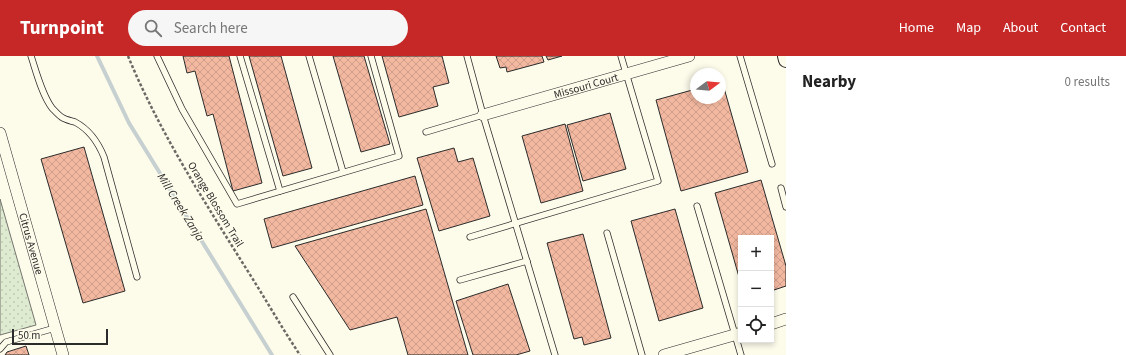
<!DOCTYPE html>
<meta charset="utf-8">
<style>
:root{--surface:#fff;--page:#f6f6f6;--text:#222;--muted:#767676;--line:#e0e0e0;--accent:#c62828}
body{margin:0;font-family:"Source Sans 3",sans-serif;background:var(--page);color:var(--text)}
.controls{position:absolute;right:12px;bottom:12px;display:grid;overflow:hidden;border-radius:0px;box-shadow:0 2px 6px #0003}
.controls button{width:36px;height:36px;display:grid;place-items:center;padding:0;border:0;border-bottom:1px solid var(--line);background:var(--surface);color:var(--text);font:20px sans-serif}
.compass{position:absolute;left:690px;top:12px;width:36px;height:36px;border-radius:50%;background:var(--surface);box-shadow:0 2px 6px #0003;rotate:74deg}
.scale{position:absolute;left:12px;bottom:10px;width:96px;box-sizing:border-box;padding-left:4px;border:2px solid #2b2b2b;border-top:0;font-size:11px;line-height:14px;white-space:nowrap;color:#2b2b2b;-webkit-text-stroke:3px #fdfbea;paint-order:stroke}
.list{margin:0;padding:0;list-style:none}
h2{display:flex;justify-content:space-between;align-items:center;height:52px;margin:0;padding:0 16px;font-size:17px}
h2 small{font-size:13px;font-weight:400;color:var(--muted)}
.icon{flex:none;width:22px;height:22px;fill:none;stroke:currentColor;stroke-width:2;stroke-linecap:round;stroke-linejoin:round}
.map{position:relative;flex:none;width:786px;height:299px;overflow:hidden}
header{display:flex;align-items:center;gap:24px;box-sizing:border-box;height:56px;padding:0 20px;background:var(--accent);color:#fff}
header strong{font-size:19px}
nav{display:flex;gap:22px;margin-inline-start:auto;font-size:14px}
.search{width:280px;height:36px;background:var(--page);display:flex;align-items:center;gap:10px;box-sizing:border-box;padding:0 14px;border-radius:22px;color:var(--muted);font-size:15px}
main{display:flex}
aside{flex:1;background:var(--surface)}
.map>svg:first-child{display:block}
.grass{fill:url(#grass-dots);stroke:#74746e}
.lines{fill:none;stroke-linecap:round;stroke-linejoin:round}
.stream{stroke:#c7d0d0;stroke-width:4}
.building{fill:url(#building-cross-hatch);stroke:#2b2b2b}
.service-casing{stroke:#2b2b2b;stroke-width:7}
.minor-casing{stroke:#2b2b2b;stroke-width:12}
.tertiary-casing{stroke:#2b2b2b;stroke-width:16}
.path{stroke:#6a6964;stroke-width:2.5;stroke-dasharray:3 2;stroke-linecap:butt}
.service{stroke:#fdfbea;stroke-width:5.5}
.minor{stroke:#fdfbea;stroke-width:11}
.tertiary{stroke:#fdfbea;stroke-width:14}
.labels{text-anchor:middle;stroke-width:3;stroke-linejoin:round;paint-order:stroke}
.street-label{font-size:11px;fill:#2b2b2b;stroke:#fdfbea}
.water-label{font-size:12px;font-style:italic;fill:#2b2b2b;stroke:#fdfbea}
</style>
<header>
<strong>Turnpoint</strong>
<div class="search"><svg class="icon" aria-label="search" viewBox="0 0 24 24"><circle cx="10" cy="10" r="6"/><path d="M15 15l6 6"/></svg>Search here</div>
<nav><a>Home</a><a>Map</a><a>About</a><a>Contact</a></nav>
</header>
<main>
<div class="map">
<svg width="786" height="299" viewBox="0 0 786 299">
<defs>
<pattern id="grass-dots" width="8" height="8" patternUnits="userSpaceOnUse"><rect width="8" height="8" fill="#deebd1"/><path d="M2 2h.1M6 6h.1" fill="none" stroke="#bfcab4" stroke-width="1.8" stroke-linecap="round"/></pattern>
<pattern id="building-cross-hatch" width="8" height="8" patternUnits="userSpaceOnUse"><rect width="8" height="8" fill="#f2b8a0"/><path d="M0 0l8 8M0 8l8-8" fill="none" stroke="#d09e8a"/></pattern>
</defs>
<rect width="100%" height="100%" fill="#fdfbea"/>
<path class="grass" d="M0,143L36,269L0,279Z"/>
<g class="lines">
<path class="stream" d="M97,0L129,67L272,299"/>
</g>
<g class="building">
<path d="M183,0H229L262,127L233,135L213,58L207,60L195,15L187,17Z"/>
<path d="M249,0H281L312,112L283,120Z"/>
<path d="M333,0H364L390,88L361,96Z"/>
<path d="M382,0H442L449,27L433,31L438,50L399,61Z"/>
<path d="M496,0H542L544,6L507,16L506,11L500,12Z"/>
<path d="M546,0H562L548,4Z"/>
<path d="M722,25L748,116L681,135L656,44L696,33V42H720V26Z"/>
<path d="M610,57L626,113L583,125L567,69Z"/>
<path d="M565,68L583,135L541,147L522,80Z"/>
<path d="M84,91L125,235L83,247L41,103Z"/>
<path d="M454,92L458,106L473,102L490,160L439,175L417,102Z"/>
<path d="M415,120L423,149L272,192L264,163Z"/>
<path d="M761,124L786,210V230L771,235V182H741V228L715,137Z"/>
<path d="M426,153L468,299H408L397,261L350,274L295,190Z"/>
<path d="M675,153L703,252L659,265L631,165Z"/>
<path d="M583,178L611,282L584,289L582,281L574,283L547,187Z"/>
<path d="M508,228L530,295L516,299H473L456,245Z"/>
<path d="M26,290L29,299H5L7,296Z"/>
</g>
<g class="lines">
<defs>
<g id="service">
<path d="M31,0C36,15 42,39 52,52C55,55 59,60 63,62C67,64 71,65 75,66C90,74 98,86 104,101L137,221"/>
<path d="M157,0L182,53L237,148L399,100L371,0"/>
<path d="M240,0L280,135"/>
<path d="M309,0L343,116"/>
<path d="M467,0L483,59L555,299"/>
<path d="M740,0L772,108"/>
<path d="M426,76L483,59"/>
<path d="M781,132L786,151"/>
<path d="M697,150L741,299"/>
<path d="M607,177L642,299"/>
<path d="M470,181L658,125L621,0"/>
<path d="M460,224L527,205"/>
<path d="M293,241L330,299"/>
<path d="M0,293L6,286L55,272"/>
</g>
<g id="minor">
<path id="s1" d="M483,59L689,0"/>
<path id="s2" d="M0,77L63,299"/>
<path d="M771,268L786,263"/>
<path d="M664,299L741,277"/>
</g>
<path id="tertiary" d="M785,0L786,4"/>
</defs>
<use href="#service" class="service-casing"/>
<use href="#minor" class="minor-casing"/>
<use href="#tertiary" class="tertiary-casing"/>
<path class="path" d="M128,0C158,73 201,140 242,206C262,237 280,269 300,299"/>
<use href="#service" class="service"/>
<use href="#minor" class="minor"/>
<use href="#tertiary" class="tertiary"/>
</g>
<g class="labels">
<g class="street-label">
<text dy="4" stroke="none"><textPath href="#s1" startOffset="107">Missouri Court</textPath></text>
<text transform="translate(216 148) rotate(59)" y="4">Orange Blossom Trail</text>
<text dy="4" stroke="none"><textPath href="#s2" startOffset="115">Citrus Avenue</textPath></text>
</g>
<g class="water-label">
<text transform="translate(181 151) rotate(58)" y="4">Mill Creek Zanja</text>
</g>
</g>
</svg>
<div class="controls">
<button>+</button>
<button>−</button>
<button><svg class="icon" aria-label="locate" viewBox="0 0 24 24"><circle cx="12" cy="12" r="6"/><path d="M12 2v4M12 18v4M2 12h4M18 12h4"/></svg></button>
</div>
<svg class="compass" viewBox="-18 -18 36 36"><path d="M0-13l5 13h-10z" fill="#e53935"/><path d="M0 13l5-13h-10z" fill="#767676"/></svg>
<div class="scale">50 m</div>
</div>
<aside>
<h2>Nearby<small>0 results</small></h2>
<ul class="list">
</ul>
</aside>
</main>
